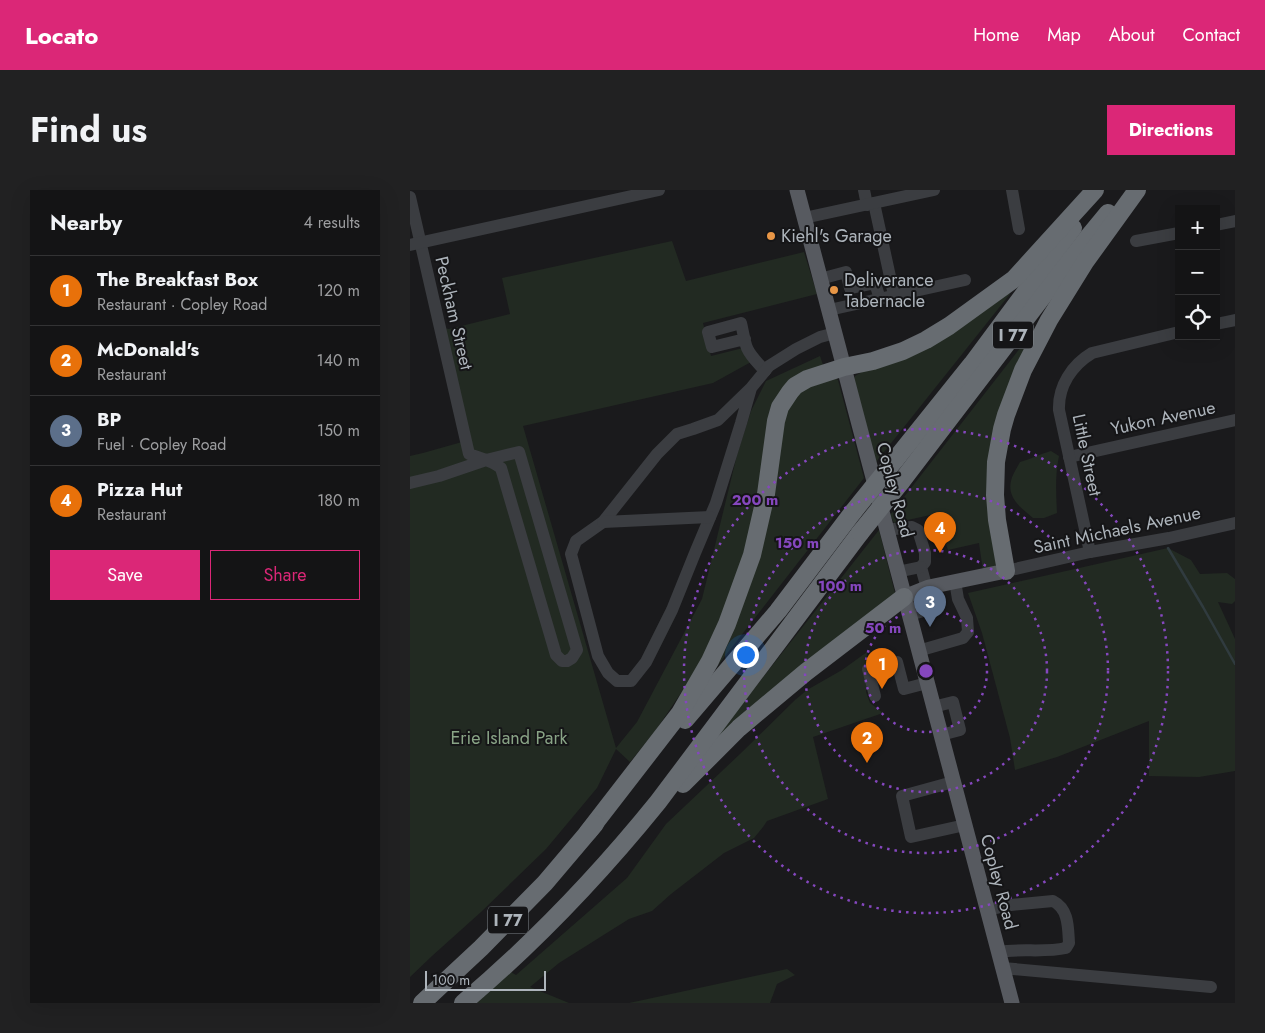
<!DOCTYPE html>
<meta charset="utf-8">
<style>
:root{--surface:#141415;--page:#212122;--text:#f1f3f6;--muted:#9d9ea0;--line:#333334;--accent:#db2777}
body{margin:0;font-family:Jost,sans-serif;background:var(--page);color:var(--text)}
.controls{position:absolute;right:15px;top:15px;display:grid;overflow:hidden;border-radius:0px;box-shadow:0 5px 20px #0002}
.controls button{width:45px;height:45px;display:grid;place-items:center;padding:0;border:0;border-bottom:1px solid var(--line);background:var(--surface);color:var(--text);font:25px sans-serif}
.scale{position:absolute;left:15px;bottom:12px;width:121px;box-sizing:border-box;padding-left:5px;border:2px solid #adb4bb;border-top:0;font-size:14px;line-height:18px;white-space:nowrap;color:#adb4bb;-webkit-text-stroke:4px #151517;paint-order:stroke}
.you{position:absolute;left:335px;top:464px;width:18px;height:18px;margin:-12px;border:4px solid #fff;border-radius:50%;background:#1a73e8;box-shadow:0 0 0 8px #1a73e833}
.badge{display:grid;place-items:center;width:32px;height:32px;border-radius:50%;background:var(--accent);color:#fff;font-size:16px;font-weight:700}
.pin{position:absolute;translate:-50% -41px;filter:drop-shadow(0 1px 2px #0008)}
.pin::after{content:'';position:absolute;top:26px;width:18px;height:15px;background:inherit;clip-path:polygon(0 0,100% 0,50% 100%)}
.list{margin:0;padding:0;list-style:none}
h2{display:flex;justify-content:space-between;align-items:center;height:65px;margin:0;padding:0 20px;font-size:21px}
h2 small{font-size:16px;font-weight:400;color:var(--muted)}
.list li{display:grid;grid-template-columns:32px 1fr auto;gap:15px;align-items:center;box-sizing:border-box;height:70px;padding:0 20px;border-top:1px solid var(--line)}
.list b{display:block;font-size:19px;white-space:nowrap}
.list p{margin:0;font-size:16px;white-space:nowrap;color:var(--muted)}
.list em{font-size:16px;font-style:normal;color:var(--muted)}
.actions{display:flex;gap:10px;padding:15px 20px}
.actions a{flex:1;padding:11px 0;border:1px solid var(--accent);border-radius:0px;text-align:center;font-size:18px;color:var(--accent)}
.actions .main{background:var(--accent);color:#fff}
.icon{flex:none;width:28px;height:28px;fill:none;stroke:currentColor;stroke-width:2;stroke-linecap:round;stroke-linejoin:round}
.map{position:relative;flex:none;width:825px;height:813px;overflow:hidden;border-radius:0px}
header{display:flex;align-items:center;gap:30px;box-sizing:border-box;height:70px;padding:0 25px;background:var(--accent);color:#fff}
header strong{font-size:24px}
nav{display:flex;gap:28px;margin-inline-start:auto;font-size:18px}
.intro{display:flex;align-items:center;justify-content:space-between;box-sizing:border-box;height:120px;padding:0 30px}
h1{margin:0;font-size:35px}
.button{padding:12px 22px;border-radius:0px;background:var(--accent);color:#fff;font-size:18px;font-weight:700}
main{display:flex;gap:30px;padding:0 30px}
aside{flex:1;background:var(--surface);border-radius:0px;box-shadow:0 5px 20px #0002}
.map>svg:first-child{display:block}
.green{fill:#222a22}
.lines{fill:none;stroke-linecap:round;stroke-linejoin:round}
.stream{stroke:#303b3f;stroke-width:2.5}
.minor{stroke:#3b3d41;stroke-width:12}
.major{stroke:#575a60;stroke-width:15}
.highway{stroke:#676c71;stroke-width:18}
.highway-bridge{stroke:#676c71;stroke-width:18}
.ring{fill:none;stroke:#8547be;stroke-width:2.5;stroke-dasharray:2.5 5}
.poi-dot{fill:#e89646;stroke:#151517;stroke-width:2}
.labels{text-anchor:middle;stroke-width:4;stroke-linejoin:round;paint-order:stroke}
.shield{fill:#151517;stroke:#7f848a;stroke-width:1}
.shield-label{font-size:16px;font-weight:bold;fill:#adb4bb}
.poi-label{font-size:18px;fill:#adb4bb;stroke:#151517;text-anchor:start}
.street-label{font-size:18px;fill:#adb4bb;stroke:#151517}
.park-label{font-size:18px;fill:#89a486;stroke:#151517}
.centre{fill:#8547be;stroke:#151517;stroke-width:2.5}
.ring-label{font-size:15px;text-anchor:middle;font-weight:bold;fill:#8547be;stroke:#151517;stroke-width:4;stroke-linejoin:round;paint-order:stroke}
</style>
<header>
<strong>Locato</strong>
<nav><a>Home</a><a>Map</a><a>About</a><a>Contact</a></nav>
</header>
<div class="intro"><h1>Find us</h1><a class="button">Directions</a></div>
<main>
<aside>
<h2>Nearby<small>4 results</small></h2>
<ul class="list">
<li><span class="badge" style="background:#e8710a">1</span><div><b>The Breakfast Box</b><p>Restaurant · Copley Road</p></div><em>120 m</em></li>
<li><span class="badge" style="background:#e8710a">2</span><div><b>McDonald's</b><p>Restaurant</p></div><em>140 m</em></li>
<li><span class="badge" style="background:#5c6f8a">3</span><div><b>BP</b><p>Fuel · Copley Road</p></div><em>150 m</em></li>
<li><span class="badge" style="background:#e8710a">4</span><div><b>Pizza Hut</b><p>Restaurant</p></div><em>180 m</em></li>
</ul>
<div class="actions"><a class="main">Save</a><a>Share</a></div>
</aside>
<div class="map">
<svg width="825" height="813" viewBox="0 0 825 813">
<rect width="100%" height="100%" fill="#1a1a1c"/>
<g class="green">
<path d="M262,51L276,91L394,62L407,104L293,133L301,166L333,158L341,172L303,193L113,236L206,558L227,532L292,409L327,265L341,221L356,191L410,166L414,178L372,202L334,377L293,470L246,540L220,572L206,559L187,598L136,659L71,722L22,766L0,787V266L13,263L59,250L33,138L39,139L100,124L92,88Z"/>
<path d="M596,100L600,104L466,272L444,189L445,186Z"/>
<path d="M621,144L624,147L590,224L589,370L583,379L573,381L569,353L538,360L525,324L484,333L480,325Z"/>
<path d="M425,188L428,190L454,288L298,488L318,447L373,222L387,202Z"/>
<path d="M641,261L649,266C645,285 646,303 647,323L634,328H623C611,318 597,308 601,291C602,285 607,278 610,272C621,269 630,264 641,261Z"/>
<path d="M469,340L486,407L310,545L309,543Z"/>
<path d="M758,358L781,370L790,384L817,383L825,389V411L822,414L808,412L825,449V581L789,587L739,586V531L647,567L605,580L600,548L572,443L558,403Z"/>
<path d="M457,462L456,502L460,513L473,523L403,547L418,609L357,631L353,637L344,648L314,663L261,704L242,721L219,729L149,773L120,797L159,813H67L99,781L106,785L217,688L256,634L330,564L385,510L397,500L432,480Z"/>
<path d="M377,779L385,785L367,794L360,813H219Z"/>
</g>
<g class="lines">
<path class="stream" d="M758,358L793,417L825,474"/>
<g class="minor">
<path d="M454,0L457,15"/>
<path d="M602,0L609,39"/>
<path d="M0,7L59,264C69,268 82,270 91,278L146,465L152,471H157L162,468L167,460L109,262L76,270L29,286L0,293"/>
<path d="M464,13L484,105"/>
<path d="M394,28L524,0"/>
<path d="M806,35L825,31"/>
<path d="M726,51L769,43"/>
<path d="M0,55L249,0"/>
<path d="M410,89L436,82L440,98L465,93L470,109"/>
<path d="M419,120L555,90"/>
<path d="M806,134L825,130"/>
<path d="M335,149L302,157L298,142L331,133C333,141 334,150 337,158C341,167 349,174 355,181"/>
<path d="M341,198L308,230L283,239L267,244L247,264L193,332L166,351L161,364L188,466L198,483L207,491H221L236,472L262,420L285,363L306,313L331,233L341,198L359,176L386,159L410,147L425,143"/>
<path d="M659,267L825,230"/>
<path d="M193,332L300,327"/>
<path d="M476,340L502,337L508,340L515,363V372L511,377L520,410L517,420L499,425"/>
<path d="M680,362L649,220C648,196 662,175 682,163L769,142"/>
<path d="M596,381L680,362L759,348L825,333"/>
<path d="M487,382L511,377"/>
<path d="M508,461L553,448L558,442L557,428L548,409L545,391"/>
<path d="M465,506L458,479L487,472L494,499L517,493"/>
<path d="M523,517L543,512L550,540L531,545"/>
<path d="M543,592L492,606L501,647L555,635"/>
<path d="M577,720L601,715L643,711C659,719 658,738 659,753L656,758C634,763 611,758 589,762"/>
<path d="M593,778L801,797"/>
</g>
<g class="major">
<path d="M387,0L602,813"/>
<path d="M494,407L519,397L596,381"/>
</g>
<g class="highway">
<path d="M485,270L562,174L663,38"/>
<path d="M491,292L679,46L698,23"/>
<path d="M596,381L587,330L585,305L586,272L592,239L596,225L613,180L639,130L675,72L727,0"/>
<path d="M275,530L368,421L443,322"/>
<path d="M273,594L329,538L396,482L494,407"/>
<path d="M178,642L270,523L300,471L317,434L342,365L356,304L366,231L370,217L380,202L385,196L397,189L434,177L463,171L493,161L516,150L539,136L604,89L685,0"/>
<path d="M12,813L71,758L135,693L185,634"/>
<path d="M53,813C124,753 189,685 248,612L450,343"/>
</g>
<g class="highway-bridge">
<path d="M443,322L485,270"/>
<path d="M450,343L491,292"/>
</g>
</g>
<g class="ring">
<circle cx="516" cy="481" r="61"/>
<circle cx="516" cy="481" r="121"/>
<circle cx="516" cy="481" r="182"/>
<circle cx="516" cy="481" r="242"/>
</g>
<g class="poi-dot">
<circle cx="361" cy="46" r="5"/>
<circle cx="424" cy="100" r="5"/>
</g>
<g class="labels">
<g class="shield">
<rect x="583" y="131.5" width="40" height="27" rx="4"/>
<rect x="78" y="716.5" width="40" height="27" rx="4"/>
</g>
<g class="shield-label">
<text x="603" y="151">I 77</text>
<text x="98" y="736">I 77</text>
</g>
<g class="poi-label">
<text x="371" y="52">Kiehl's Garage</text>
<text x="434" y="96">Deliverance<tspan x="434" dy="21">Tabernacle</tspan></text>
</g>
<g class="street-label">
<text transform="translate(44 123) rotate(77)" y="6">Peckham Street</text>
<text transform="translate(753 228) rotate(-12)" y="6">Yukon Avenue</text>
<text transform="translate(677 265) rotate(78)" y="6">Little Street</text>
<text transform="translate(485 300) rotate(75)" y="6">Copley Road</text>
<text transform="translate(707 340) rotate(-12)" y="6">Saint Michaels Avenue</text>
<text transform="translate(589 692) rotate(75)" y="6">Copley Road</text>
</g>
<g class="park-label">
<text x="99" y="554">Erie Island Park</text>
</g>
</g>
<circle cx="516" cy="481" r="8" class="centre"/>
<g class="ring-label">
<text x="345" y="315">200 m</text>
<text x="387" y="358">150 m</text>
<text x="430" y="401">100 m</text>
<text x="473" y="443">50 m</text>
</g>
</svg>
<div class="controls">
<button>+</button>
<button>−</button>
<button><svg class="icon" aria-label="locate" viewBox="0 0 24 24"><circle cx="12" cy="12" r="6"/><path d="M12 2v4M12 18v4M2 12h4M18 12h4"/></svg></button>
</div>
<div class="scale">100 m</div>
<div class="you"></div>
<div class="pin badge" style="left:472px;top:499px;background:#e8710a">1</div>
<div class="pin badge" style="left:457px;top:573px;background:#e8710a">2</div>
<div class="pin badge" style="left:520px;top:437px;background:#5c6f8a">3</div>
<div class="pin badge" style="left:530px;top:363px;background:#e8710a">4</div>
</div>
</main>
